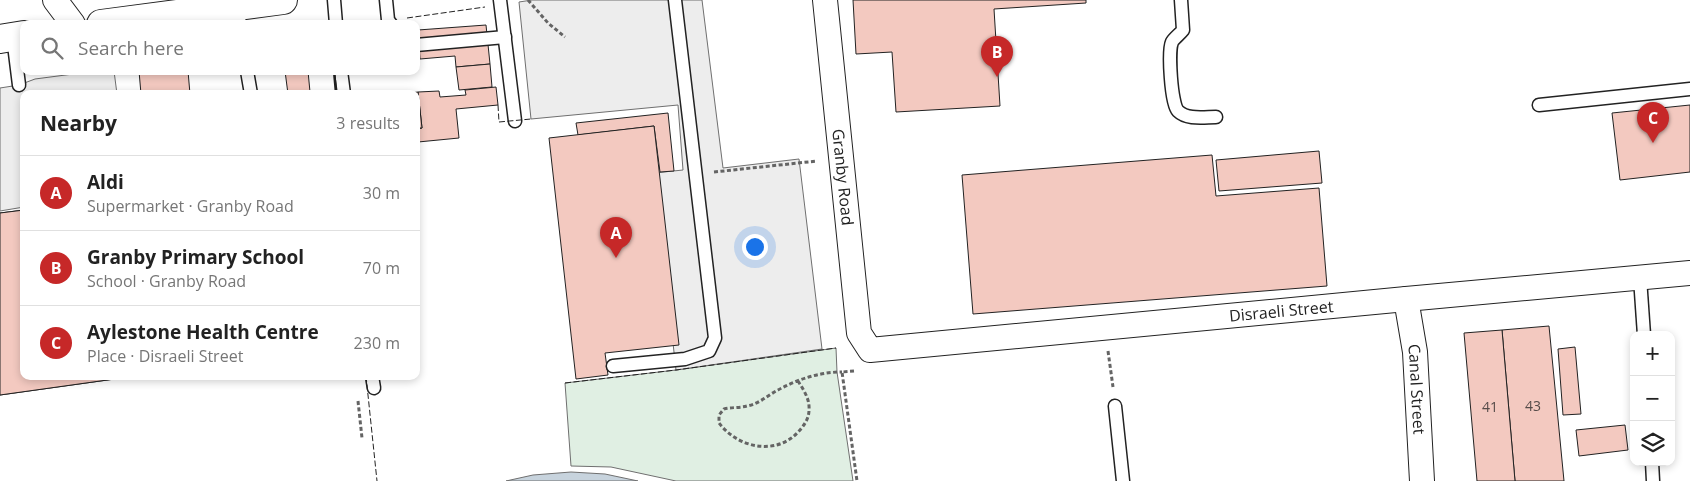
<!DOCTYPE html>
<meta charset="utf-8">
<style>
:root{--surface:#fff;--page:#f6f6f6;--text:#222;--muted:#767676;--line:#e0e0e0;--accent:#c62828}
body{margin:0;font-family:"Open Sans",sans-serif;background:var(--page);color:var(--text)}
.controls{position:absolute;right:15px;bottom:15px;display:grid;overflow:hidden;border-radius:10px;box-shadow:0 2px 8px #0003}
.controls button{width:45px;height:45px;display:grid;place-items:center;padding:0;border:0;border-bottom:1px solid var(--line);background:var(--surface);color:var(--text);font:25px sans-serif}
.you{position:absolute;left:754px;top:246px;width:18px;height:18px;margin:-12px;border:4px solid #fff;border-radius:50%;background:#1a73e8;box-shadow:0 0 0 8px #1a73e833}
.badge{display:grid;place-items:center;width:32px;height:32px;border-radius:50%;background:var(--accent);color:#fff;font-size:16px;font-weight:700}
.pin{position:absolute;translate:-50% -41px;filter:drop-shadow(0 1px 2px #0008)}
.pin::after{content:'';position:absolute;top:26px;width:18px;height:15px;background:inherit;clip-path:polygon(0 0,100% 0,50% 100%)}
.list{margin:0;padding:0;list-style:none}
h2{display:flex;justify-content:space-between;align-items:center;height:65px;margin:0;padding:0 20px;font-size:21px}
h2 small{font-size:16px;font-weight:400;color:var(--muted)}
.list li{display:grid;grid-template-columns:32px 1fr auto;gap:15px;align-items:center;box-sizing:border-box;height:75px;padding:0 20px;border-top:1px solid var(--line)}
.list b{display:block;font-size:19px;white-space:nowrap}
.list p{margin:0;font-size:16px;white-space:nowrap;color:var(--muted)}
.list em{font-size:16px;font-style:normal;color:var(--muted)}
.icon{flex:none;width:28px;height:28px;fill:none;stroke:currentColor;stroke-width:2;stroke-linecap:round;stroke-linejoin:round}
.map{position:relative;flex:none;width:1690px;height:481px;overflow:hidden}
.search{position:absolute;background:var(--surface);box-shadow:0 2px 8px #0003;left:20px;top:20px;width:400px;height:55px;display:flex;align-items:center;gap:12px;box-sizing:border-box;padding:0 18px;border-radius:10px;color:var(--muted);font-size:19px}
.panel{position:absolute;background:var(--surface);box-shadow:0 2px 8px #0003;left:20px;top:90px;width:400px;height:290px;border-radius:10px}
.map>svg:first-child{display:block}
.green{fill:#e0efe3;stroke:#6f6f6f}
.parking{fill:#ededed;stroke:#6f6f6f}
.water{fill:#c7d3dd;stroke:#6f6f6f}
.building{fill:#f3c9c0;stroke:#222}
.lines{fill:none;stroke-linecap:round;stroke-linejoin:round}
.lane-casing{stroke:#222;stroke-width:15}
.street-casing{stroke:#222;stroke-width:26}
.primary-casing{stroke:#222;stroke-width:30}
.path{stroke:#646464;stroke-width:3;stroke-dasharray:4 2.5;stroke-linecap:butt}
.lane{stroke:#fff;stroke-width:12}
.street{stroke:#fff;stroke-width:24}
.primary{stroke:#fff;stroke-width:28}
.fence{stroke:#222;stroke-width:1;stroke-dasharray:6 2.5;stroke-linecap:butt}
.wall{stroke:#222;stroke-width:2.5}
.labels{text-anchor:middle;stroke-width:4;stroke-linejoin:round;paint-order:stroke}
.number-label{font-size:14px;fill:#564c4a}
.street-label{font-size:16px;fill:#222;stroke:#fff}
</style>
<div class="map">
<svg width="1690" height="481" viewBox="0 0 1690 481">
<rect width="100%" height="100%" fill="#fff"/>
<path class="green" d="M836,348L837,372L853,481H676L611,467L571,466L565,383L676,370Z"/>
<g class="parking">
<path d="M532,0H702L723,168L799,159L822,349L676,370L654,173L683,170L678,105L531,119L519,2Z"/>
<path d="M96,71H114L117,94H24V207L0,211V88L19,85L35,79Z"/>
</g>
<path class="water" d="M571,472L605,474L638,481H506L533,475Z"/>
<g class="building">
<path d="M853,0H1086V3L994,9L1000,106L896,112L892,52L856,54Z"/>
<path d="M486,25L490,64L456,67L455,56L420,59L418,30Z"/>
<path d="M490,64L492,87L459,90L456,67Z"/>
<path d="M139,71H188L190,94H141Z"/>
<path d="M285,71H308L310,92L288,94Z"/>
<path d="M496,87L498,105L456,109L459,138L418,142L417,129L422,128L418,92L439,91L440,97L466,95L465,90Z"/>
<path d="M418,92L422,128H416V94H403Z"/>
<path d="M1690,105V172L1620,180L1612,113Z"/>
<path d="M668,113L674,171L660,172L654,126L578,135L576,123Z"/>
<path d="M654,126L679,345L605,353L608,375L576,379L549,138Z"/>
<path d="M1319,151L1322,183L1219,191L1216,160Z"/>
<path d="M1212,155L1216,196L1319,188L1327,286L973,314L962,175Z"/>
<path d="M24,210V376H136L0,395V213Z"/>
<path d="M24,210V376H136L0,395V213Z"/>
<path d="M1549,326L1564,481H1515L1502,330Z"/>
<path d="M1502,330L1515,481H1477L1464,333Z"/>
<path d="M1575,347L1581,414L1563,415L1558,349Z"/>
<path d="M1625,425L1628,450L1579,456L1576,430Z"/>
</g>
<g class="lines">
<defs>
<g id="lane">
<path d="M334,0L336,24"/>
<path d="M386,0L388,20L391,24"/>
<path d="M500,0L515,121"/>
<path d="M1181,0L1183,30C1180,34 1174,38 1172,42C1168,51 1171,104 1178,111C1187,120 1204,117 1216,117"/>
<path d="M237,6L240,24"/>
<path d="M13,37L19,85"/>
<path d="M416,45L505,37"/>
<path d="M247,71L251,94"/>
<path d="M341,71L344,94"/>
<path d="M1539,105L1690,89"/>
<path d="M1640,278L1644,335"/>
<path d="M613,366L685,359L709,351L715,338L675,0"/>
<path d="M372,376L374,388"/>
<path d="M1115,406L1123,481"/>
<path d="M1652,462L1653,481"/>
</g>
<g id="street">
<path d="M55,0L73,24"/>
<path id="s1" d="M825,0L859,333L870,350L1406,299L1690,273"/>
<path id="s2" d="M1406,299L1415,352L1422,481"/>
</g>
<g id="primary">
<path d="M101,24L283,0"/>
<path d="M0,39L24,35"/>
</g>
</defs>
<use href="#lane" class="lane-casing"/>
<use href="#street" class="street-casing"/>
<use href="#primary" class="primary-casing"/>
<g class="path">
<path d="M528,0L548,23L565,37"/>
<path d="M714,172L817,161"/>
<path d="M1108,351L1113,387"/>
<path d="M854,371L842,372L857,481"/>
<path d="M798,381C803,389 810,399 809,410C809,418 805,424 800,430C777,457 738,448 719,423V415L724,409C732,407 740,408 747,406C759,404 768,395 778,390C798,379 820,372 842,372"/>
<path d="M358,401L362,438"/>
</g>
<use href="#lane" class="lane"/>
<use href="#street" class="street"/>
<use href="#primary" class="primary"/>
<g class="fence">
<path d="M407,18L485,7"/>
<path d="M336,93V94"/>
<path d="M498,105L499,122L531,119"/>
<path d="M366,376L377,481"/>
<path d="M565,383L676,370L836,348"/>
</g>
<path class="wall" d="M334,71L336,93"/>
</g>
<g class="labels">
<g class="number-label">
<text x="1533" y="411">43</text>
<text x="1490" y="412">41</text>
</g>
<g class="street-label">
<text dy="6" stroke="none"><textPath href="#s1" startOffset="178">Granby Road</textPath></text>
<text dy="6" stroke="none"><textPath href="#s1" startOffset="768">Disraeli Street</textPath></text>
<text dy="6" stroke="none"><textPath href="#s2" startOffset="91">Canal Street</textPath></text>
</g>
</g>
</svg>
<div class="controls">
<button>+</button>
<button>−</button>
<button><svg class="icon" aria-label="layers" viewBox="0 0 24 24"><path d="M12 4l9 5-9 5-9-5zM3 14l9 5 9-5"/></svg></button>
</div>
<div class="you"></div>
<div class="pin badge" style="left:616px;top:258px">A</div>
<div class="pin badge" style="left:997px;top:77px">B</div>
<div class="pin badge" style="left:1653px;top:143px">C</div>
<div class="search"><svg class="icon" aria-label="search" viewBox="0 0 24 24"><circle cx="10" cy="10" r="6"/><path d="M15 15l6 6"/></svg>Search here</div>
<section class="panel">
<h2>Nearby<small>3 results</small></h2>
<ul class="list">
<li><span class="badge">A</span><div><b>Aldi</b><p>Supermarket · Granby Road</p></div><em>30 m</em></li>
<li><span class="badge">B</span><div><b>Granby Primary School</b><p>School · Granby Road</p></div><em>70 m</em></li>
<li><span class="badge">C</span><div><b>Aylestone Health Centre</b><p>Place · Disraeli Street</p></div><em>230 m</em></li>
</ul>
</section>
</div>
